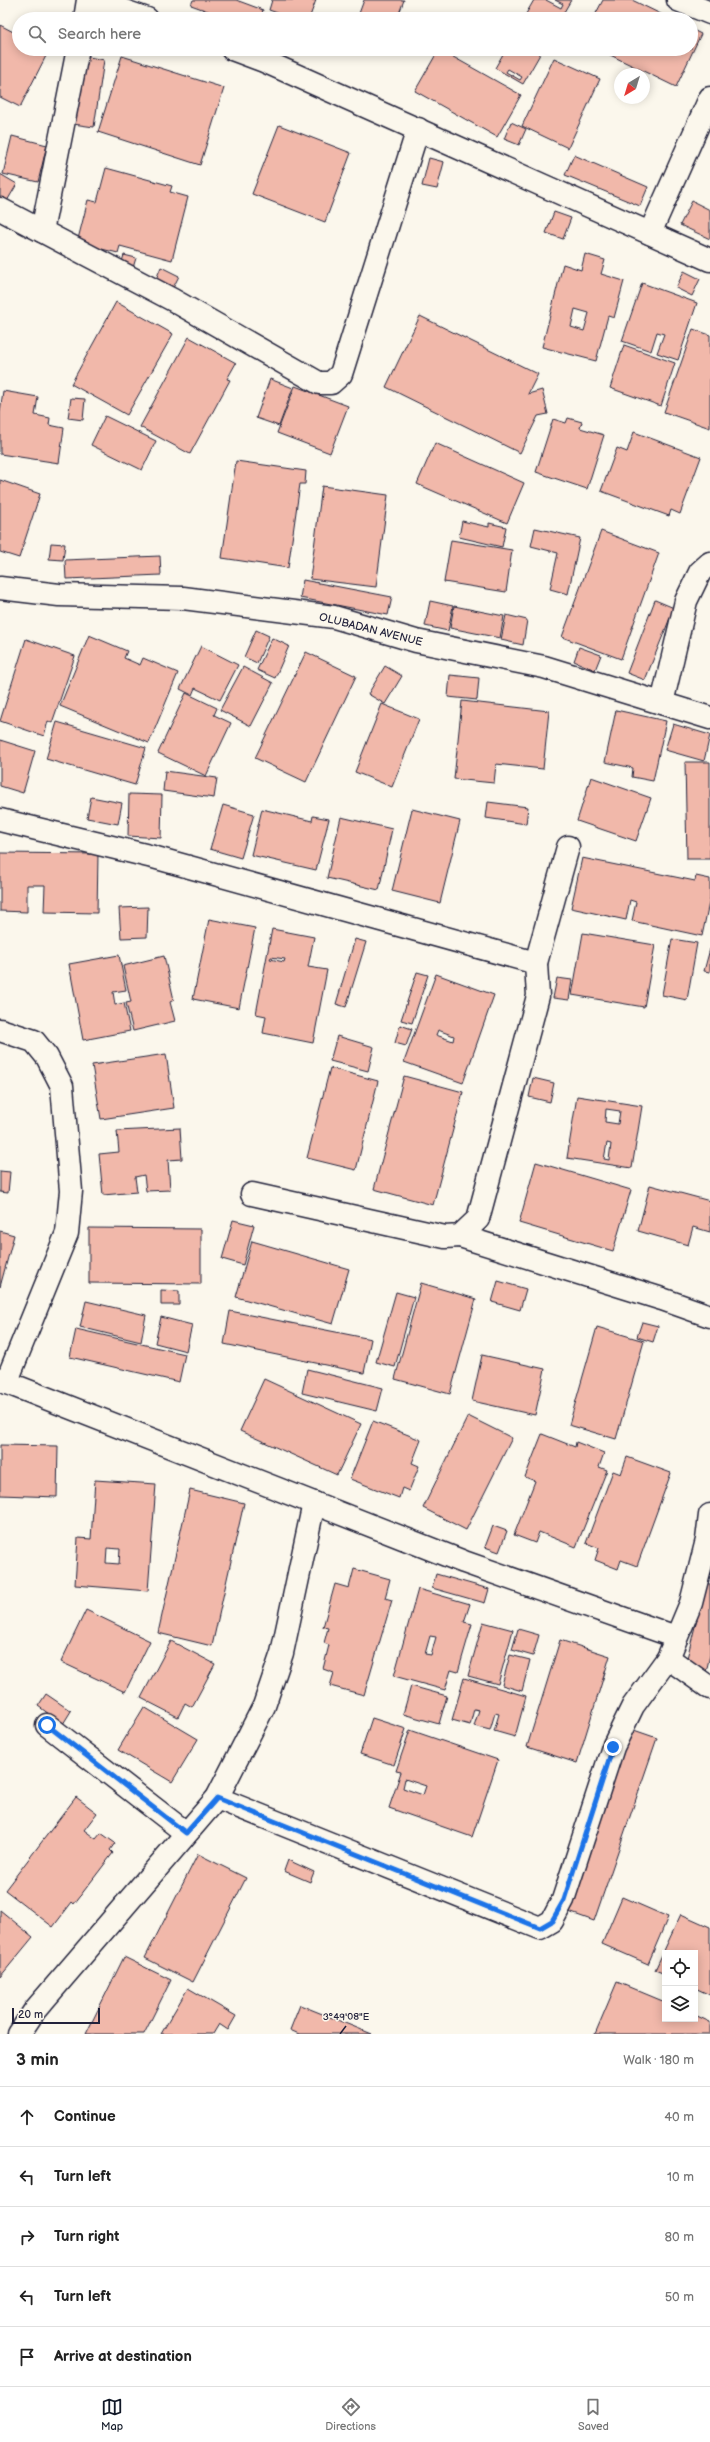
<!DOCTYPE html>
<meta charset="utf-8">
<style>
:root{--surface:#fff;--page:#f2f2f2;--text:#222;--muted:#767676;--line:#e0e0e0;--accent:#111827}
body{margin:0;font-family:"Balsamiq Sans",sans-serif;background:var(--page);color:var(--text)}
.controls{position:absolute;right:12px;bottom:12px;display:grid;overflow:hidden;border-radius:0px;box-shadow:0 2px 10px #0003}
.controls button{width:36px;height:36px;display:grid;place-items:center;padding:0;border:0;border-bottom:1px solid var(--line);background:var(--surface);color:var(--text);font:20px sans-serif}
.compass{position:absolute;left:614px;top:68px;width:36px;height:36px;border-radius:50%;background:var(--surface);box-shadow:0 2px 10px #0003;rotate:218deg}
.scale{position:absolute;left:12px;bottom:10px;width:88px;box-sizing:border-box;padding-left:4px;border:2px solid #22223b;border-top:0;font-size:11px;line-height:14px;white-space:nowrap;color:#22223b;-webkit-text-stroke:3px #fbf7ec;paint-order:stroke}
.stop{position:absolute;width:12px;height:12px;margin:-9px;border:3px solid #1a73e8;border-radius:50%;background:#fff}
.stop.end{background:#1a73e8;border-color:#fff;box-shadow:0 1px 4px #0008}
.list{margin:0;padding:0;list-style:none}
h2{display:flex;justify-content:space-between;align-items:center;height:52px;margin:0;padding:0 16px;font-size:17px}
h2 small{font-size:13px;font-weight:400;color:var(--muted)}
.list li{display:grid;grid-template-columns:26px 1fr auto;gap:12px;align-items:center;box-sizing:border-box;height:60px;padding:0 16px;border-top:1px solid var(--line)}
.list b{display:block;font-size:15px;white-space:nowrap}
.list em{font-size:13px;font-style:normal;color:var(--muted)}
.icon{flex:none;width:22px;height:22px;fill:none;stroke:currentColor;stroke-width:2;stroke-linecap:round;stroke-linejoin:round}
.map{position:relative;flex:none;width:710px;height:2034px;overflow:hidden}
.search{position:absolute;background:var(--surface);box-shadow:0 2px 10px #0003;left:12px;right:12px;top:12px;height:44px;display:flex;align-items:center;gap:10px;box-sizing:border-box;padding:0 14px;border-radius:22px;color:var(--muted);font-size:15px}
.sheet{height:352px;background:var(--surface)}
nav{display:flex;justify-content:space-around;align-items:center;box-sizing:border-box;height:56px;border-top:1px solid var(--line);background:var(--surface);font-size:11px;color:var(--muted)}
nav a{display:grid;justify-items:center;gap:2px}
nav .on{color:var(--accent)}
.map>svg:first-child{display:block}
.building{fill:#f1b8aa;stroke:#22223b;fill-rule:evenodd}
.lines{fill:none;stroke-linecap:round;stroke-linejoin:round}
.minor-casing{stroke:#22223b;stroke-width:25}
.minor{stroke:#fbf7ec;stroke-width:22}
.route{stroke:#1a73e8;stroke-width:5}
.ticks{fill:none;stroke:#22223b;stroke-width:1.5}
.labels{text-anchor:middle;stroke-width:3;stroke-linejoin:round;paint-order:stroke}
.street-label{font-size:11px;fill:#22223b;stroke:#fbf7ec}
.ticks-label{font-size:10px;text-anchor:middle;fill:#22223b;stroke:#fbf7ec;stroke-width:3;stroke-linejoin:round;paint-order:stroke}
</style>
<div class="map">
<svg width="710" height="2034" viewBox="0 0 710 2034">
<rect width="100%" height="100%" fill="#fbf7ec"/>
<filter id="ink" filterUnits="userSpaceOnUse"><feTurbulence type="fractalNoise" baseFrequency=".025" numOctaves="2"/><feDisplacementMap in="SourceGraphic" scale="8" xChannelSelector="R" yChannelSelector="G"/><feConvolveMatrix kernelMatrix="1 2 1 2 8 2 1 2 1" color-interpolation-filters="sRGB"/></filter>
<g filter="url(#ink)">
<g class="building">
<path d="M193,0H236L263,10L260,19H230L191,5Z"/>
<path d="M272,0H316L309,19H294L269,10Z"/>
<path d="M364,0H404L397,19H357Z"/>
<path d="M534,0H546L561,8L563,4L555,0H571L560,19H523Z"/>
<path d="M603,0H632L671,19H593Z"/>
<path d="M0,25L19,35V49L49,50L20,107L0,97Z"/>
<path d="M691,29L701,34L676,87L598,49H691Z"/>
<path d="M439,49L521,95L497,137L415,91Z"/>
<path d="M506,49H543L523,84L495,68ZM508,69L522,77L520,80L506,72Z"/>
<path d="M84,56L104,60L94,127L73,124Z"/>
<path d="M122,56L224,88L200,165L98,132Z"/>
<path d="M554,58L600,79L568,148L522,126Z"/>
<path d="M511,122L526,129L519,145L504,139Z"/>
<path d="M279,125L351,153L325,222L252,194Z"/>
<path d="M12,136L47,145L38,182L3,174Z"/>
<path d="M574,155L648,187L640,206L565,175Z"/>
<path d="M429,158L444,162L437,189L422,186Z"/>
<path d="M106,168L172,186L170,192L188,197L172,260L120,246L118,253L77,243L88,200L97,202Z"/>
<path d="M0,174L17,184L7,201L0,198Z"/>
<path d="M692,201L710,210V239L680,225Z"/>
<path d="M554,212L571,218L563,239L546,233Z"/>
<path d="M585,254L605,260L601,274L624,281L614,318L608,316L596,361L542,347L563,264L581,270ZM575,309L589,313L584,331L571,327Z"/>
<path d="M124,255L136,258L132,271L120,268Z"/>
<path d="M161,267L179,276L171,292L154,284Z"/>
<path d="M684,271L700,279L692,296L676,288Z"/>
<path d="M642,283L697,303L678,360L657,353L664,334L657,332L651,351L622,341Z"/>
<path d="M116,302L173,334L127,415L71,384Z"/>
<path d="M420,316L538,374L528,394L542,390L548,414L538,416L520,453L386,387Z"/>
<path d="M693,329L710,335V428L664,412Z"/>
<path d="M189,337L236,363L227,379L230,380L190,454L140,427Z"/>
<path d="M624,345L675,363L661,406L610,388Z"/>
<path d="M270,379L293,388L279,426L256,418Z"/>
<path d="M295,386L348,406L330,453L277,433Z"/>
<path d="M3,391L38,397L35,415L50,418L49,425L64,428L59,463L0,454V412Z"/>
<path d="M71,398L85,399L83,420L68,418Z"/>
<path d="M105,416L156,441L142,470L91,445Z"/>
<path d="M568,418L582,422L580,428L604,435L587,489L536,472L553,419L566,423Z"/>
<path d="M634,432L701,457L680,514L671,510L669,516L601,491L617,448L627,452Z"/>
<path d="M435,443L524,483L507,523L417,484Z"/>
<path d="M236,461L306,471L305,484H300L288,568L222,558Z"/>
<path d="M0,480L40,494L19,558L0,552Z"/>
<path d="M322,486L388,495L376,587L310,579Z"/>
<path d="M462,521L489,527V523L506,527L502,547L459,537Z"/>
<path d="M535,528L580,538L568,594L550,589L558,553L531,546Z"/>
<path d="M601,531L659,553L621,659L562,637Z"/>
<path d="M451,540L512,550L506,592L444,582Z"/>
<path d="M51,543L65,544L63,560L49,559Z"/>
<path d="M160,556L161,575L66,579L65,560Z"/>
<path d="M303,580L392,597L388,615L300,598Z"/>
<path d="M655,600L674,608L645,680L627,673Z"/>
<path d="M430,601L453,606L448,631L425,626Z"/>
<path d="M454,606L504,616L500,638L450,628Z"/>
<path d="M506,615L527,620L523,645L501,640Z"/>
<path d="M256,630L269,636L257,663L244,657Z"/>
<path d="M89,635L127,651L124,658L140,665L143,658L178,673L149,743L60,706Z"/>
<path d="M272,638L289,646L275,678L257,670Z"/>
<path d="M26,639L75,656L52,723L48,721L44,736L0,721Z"/>
<path d="M201,646L238,665L220,700L195,688L192,695L180,689Z"/>
<path d="M579,647L601,655L595,670L574,661Z"/>
<path d="M306,652L356,676L306,782L255,758Z"/>
<path d="M385,666L402,676L385,704L368,694Z"/>
<path d="M243,667L273,683L251,726L220,710Z"/>
<path d="M450,675L479,678L477,700L448,697Z"/>
<path d="M186,693L217,708L214,715L231,723L206,776L158,753Z"/>
<path d="M462,701L549,711L543,769L496,764L494,783L454,779Z"/>
<path d="M382,704L419,719L392,787L355,772Z"/>
<path d="M616,710L666,721L653,781L632,777L633,768L605,762Z"/>
<path d="M57,722L146,748L135,785L46,759Z"/>
<path d="M673,724L710,735L704,761L665,750Z"/>
<path d="M0,740L35,751L23,793L0,786Z"/>
<path d="M685,762H710V859H687Z"/>
<path d="M165,771L217,778L214,798L163,791Z"/>
<path d="M591,777L651,798L636,841L577,821Z"/>
<path d="M129,794L162,795L161,838L128,836Z"/>
<path d="M91,797L122,803L118,824L87,818Z"/>
<path d="M488,802L528,807L526,824L486,818Z"/>
<path d="M223,805L254,814L241,858L210,849Z"/>
<path d="M262,809L312,821L313,816L329,819L316,870L251,855Z"/>
<path d="M412,809L460,821L440,903L392,891Z"/>
<path d="M341,817L392,829L379,890L327,878Z"/>
<path d="M0,853L98,854L97,913L44,912L45,885H27V912L0,911Z"/>
<path d="M582,858L695,881L696,876L710,879V898L702,936L632,921L636,902L630,900L626,920L571,908Z"/>
<path d="M148,907L147,937L121,938L119,908Z"/>
<path d="M209,919L255,928L239,1008L193,999Z"/>
<path d="M272,929L314,937L308,967L327,970L313,1043L263,1033L266,1016L256,1014ZM271,957L285,959L284,962L270,959Z"/>
<path d="M583,933L655,945L644,1007L572,995Z"/>
<path d="M355,939L366,942L346,1007L336,1004Z"/>
<path d="M672,939L697,943L687,1000L662,995Z"/>
<path d="M710,949V972L704,971Z"/>
<path d="M119,955L126,990L113,992L115,1005L124,1003L130,1031L83,1040L69,964Z"/>
<path d="M164,956L174,1000L170,1002L175,1021L133,1031L126,1003L131,1002L123,966Z"/>
<path d="M417,972L428,975L412,1023L401,1020Z"/>
<path d="M436,974L494,995L463,1083L404,1062ZM438,1030L454,1036L453,1041L436,1035Z"/>
<path d="M557,978L572,980L569,1000L553,998Z"/>
<path d="M400,1025L412,1029L406,1046L395,1043Z"/>
<path d="M337,1036L374,1047L368,1071L330,1061Z"/>
<path d="M166,1054L174,1108L101,1119L92,1065Z"/>
<path d="M330,1068L378,1081L356,1170L307,1158Z"/>
<path d="M404,1076L463,1092L433,1205L374,1189Z"/>
<path d="M533,1078L554,1083L550,1102L529,1097Z"/>
<path d="M577,1096L642,1106L632,1168L567,1158ZM606,1109L620,1111L618,1124L605,1122ZM607,1143L611,1144L609,1160L604,1159Z"/>
<path d="M180,1128L182,1159L168,1160L170,1190L146,1191L144,1175L135,1177L137,1192L103,1195L99,1154L119,1152L117,1131Z"/>
<path d="M536,1162L631,1190L613,1251L519,1223Z"/>
<path d="M0,1171L10,1172L8,1193L0,1192Z"/>
<path d="M650,1185L710,1201V1232L693,1227L688,1245L638,1231Z"/>
<path d="M233,1220L254,1225L243,1265L222,1259Z"/>
<path d="M89,1228L201,1229V1284L89,1283Z"/>
<path d="M0,1231L14,1235L0,1287Z"/>
<path d="M252,1241L349,1269L333,1324L236,1297Z"/>
<path d="M498,1281L526,1289L520,1310L492,1302Z"/>
<path d="M421,1283L476,1299L450,1394L395,1379Z"/>
<path d="M161,1290L179,1291V1305H161Z"/>
<path d="M396,1292L414,1297L395,1367L376,1362Z"/>
<path d="M86,1301L146,1315L141,1342L80,1327Z"/>
<path d="M230,1311L371,1339L364,1373L224,1344Z"/>
<path d="M161,1317L192,1325L186,1351L155,1343Z"/>
<path d="M642,1322L658,1326L653,1342L637,1337Z"/>
<path d="M597,1327L644,1341L616,1439L569,1425Z"/>
<path d="M76,1329L185,1354L179,1382L70,1357Z"/>
<path d="M482,1355L545,1369L535,1415L472,1401Z"/>
<path d="M307,1369L383,1388L377,1411L302,1393Z"/>
<path d="M264,1379L361,1424L337,1475L240,1431Z"/>
<path d="M468,1416L512,1438L466,1530L423,1508Z"/>
<path d="M373,1421L421,1440L412,1463L419,1466L409,1491L402,1488L399,1498L350,1479Z"/>
<path d="M542,1434L575,1447L576,1442L604,1453L599,1467L607,1470L576,1547L539,1532L535,1543L514,1535L535,1481L525,1477Z"/>
<path d="M0,1445L58,1446L57,1497L0,1495Z"/>
<path d="M627,1457L671,1473L637,1566L621,1560L618,1569L595,1560L599,1548L586,1543L613,1471L621,1474Z"/>
<path d="M95,1480L156,1484L148,1591L75,1585L78,1538L91,1539ZM107,1548L120,1549L119,1564L106,1563Z"/>
<path d="M190,1490L244,1503L212,1646L158,1633Z"/>
<path d="M493,1526L507,1531L499,1552L485,1547Z"/>
<path d="M354,1569L390,1579L385,1598L392,1600L364,1695L330,1686L334,1673L323,1669L329,1645L324,1643L328,1628L323,1627L335,1584L349,1588Z"/>
<path d="M436,1574L489,1589L485,1603L432,1588Z"/>
<path d="M706,1583L710,1584V1655L706,1672L685,1666Z"/>
<path d="M418,1589L470,1604L464,1622L472,1624L458,1672L451,1670L445,1690L394,1676ZM430,1636L436,1637L431,1655L425,1654Z"/>
<path d="M86,1610L150,1641L125,1692L61,1662Z"/>
<path d="M483,1622L513,1630L498,1684L468,1676Z"/>
<path d="M518,1629L539,1635L533,1656L512,1650Z"/>
<path d="M560,1640L610,1656L577,1763L527,1747Z"/>
<path d="M171,1641L215,1664L192,1707L185,1703L178,1717L141,1698Z"/>
<path d="M510,1655L530,1660L522,1691L502,1685Z"/>
<path d="M464,1678L526,1696L515,1737L494,1731L499,1714L495,1713L490,1730L474,1726L479,1710L474,1709L470,1725L452,1720Z"/>
<path d="M411,1686L447,1696L439,1724L403,1714Z"/>
<path d="M46,1694L71,1711L63,1724L38,1706Z"/>
<path d="M144,1707L198,1739L172,1782L118,1750Z"/>
<path d="M372,1718L406,1729L394,1765L360,1754Z"/>
<path d="M628,1728L657,1738L594,1921L566,1911Z"/>
<path d="M410,1730L498,1760L472,1837L389,1808L401,1772L396,1771ZM405,1779L426,1786L423,1795L403,1788Z"/>
<path d="M76,1797L97,1813L84,1830L96,1839L101,1833L115,1843L110,1850L113,1853L74,1904L72,1902L53,1927L5,1890Z"/>
<path d="M198,1854L246,1878L193,1982L145,1958Z"/>
<path d="M288,1860L314,1872L310,1882L284,1871Z"/>
<path d="M622,1897L668,1917L648,1964L602,1944Z"/>
<path d="M0,1910L33,1937L0,1977Z"/>
<path d="M681,1914L710,1927V1995L695,1988V1953H665V1974L655,1970Z"/>
<path d="M124,1957L171,1980L144,2034H86Z"/>
<path d="M617,1982L665,2002V2019H695V2015L710,2022V2034H595Z"/>
<path d="M188,1988L236,2016L228,2030L219,2024L213,2034H161Z"/>
<path d="M300,2005L372,2034H299L290,2030Z"/>
</g>
<g class="lines">
<defs>
<g id="minor">
<path d="M93,0L147,19"/>
<path d="M678,0L710,13"/>
<path d="M85,19L88,0"/>
<path d="M232,49L264,61L710,260"/>
<path d="M0,209L173,300L319,383H331L341,374L418,129"/>
<path d="M42,231L78,49"/>
<path d="M650,233L710,98"/>
<path d="M0,588L59,595L183,598L334,617L416,641L544,667L710,718"/>
<path d="M662,703L686,601L700,572L710,563"/>
<path d="M0,820L153,857L536,963"/>
<path d="M0,1030L34,1041L47,1057L62,1086L71,1191L67,1233L6,1383"/>
<path d="M252,1194L445,1237L460,1236L478,1219L538,996L536,963L568,847"/>
<path d="M460,1236L662,1299L710,1316"/>
<path d="M0,1380L464,1562L676,1637"/>
<path d="M668,1658L710,1688"/>
<path d="M47,1725L186,1833"/>
<path d="M217,1798L540,1928L552,1921L563,1900L613,1747L633,1706L668,1658L691,1603L707,1540L710,1515"/>
<path d="M19,2034L35,2010L217,1798L264,1706L282,1653L314,1503"/>
</g>
</defs>
<use href="#minor" class="minor-casing"/>
<use href="#minor" class="minor"/>
</g>
</g>
<g class="lines" filter="url(#ink)">
<path class="route" d="M47,1725L186,1833L217,1798L540,1928L552,1921L564,1900L613,1747"/>
</g>
<path class="ticks" d="M340,2034L346,2026"/>
<g class="labels">
<g class="street-label">
<text transform="translate(371 629) rotate(14)" y="4">OLUBADAN AVENUE</text>
</g>
</g>
<g class="ticks-label">
<text x="346" y="2020">3°49'08"E</text>
</g>
</svg>
<div class="controls">
<button><svg class="icon" aria-label="locate" viewBox="0 0 24 24"><circle cx="12" cy="12" r="6"/><path d="M12 2v4M12 18v4M2 12h4M18 12h4"/></svg></button>
<button><svg class="icon" aria-label="layers" viewBox="0 0 24 24"><path d="M12 4l9 5-9 5-9-5zM3 14l9 5 9-5"/></svg></button>
</div>
<svg class="compass" viewBox="-18 -18 36 36"><path d="M0-13l5 13h-10z" fill="#e53935"/><path d="M0 13l5-13h-10z" fill="#767676"/></svg>
<div class="scale">20 m</div>
<div class="stop" style="left:47px;top:1725px"></div>
<div class="stop end" style="left:613px;top:1747px"></div>
<div class="search"><svg class="icon" aria-label="search" viewBox="0 0 24 24"><circle cx="10" cy="10" r="6"/><path d="M15 15l6 6"/></svg>Search here</div>
</div>
<section class="sheet">
<h2>3 min<small>Walk · 180 m</small></h2>
<ul class="list">
<li><svg class="icon" aria-label="ahead" viewBox="0 0 24 24"><path d="M12 20V5M6 11l6-6 6 6"/></svg><div><b>Continue</b></div><em>40 m</em></li>
<li><svg class="icon" aria-label="left" viewBox="0 0 24 24"><path d="M17 20v-9H6M10 6l-5 5 5 5"/></svg><div><b>Turn left</b></div><em>10 m</em></li>
<li><svg class="icon" aria-label="right" viewBox="0 0 24 24"><path d="M7 20v-9h11M14 6l5 5-5 5"/></svg><div><b>Turn right</b></div><em>80 m</em></li>
<li><svg class="icon" aria-label="left" viewBox="0 0 24 24"><path d="M17 20v-9H6M10 6l-5 5 5 5"/></svg><div><b>Turn left</b></div><em>50 m</em></li>
<li><svg class="icon" aria-label="arrive" viewBox="0 0 24 24"><path d="M6 21V4h12l-3 4 3 4H6"/></svg><div><b>Arrive at destination</b></div></li>
</ul>
</section>
<nav>
<a class="on"><svg class="icon" aria-label="map" viewBox="0 0 24 24"><path d="M3 6l6-2 6 2 6-2v14l-6 2-6-2-6 2zM9 4v14M15 6v14"/></svg>Map</a>
<a><svg class="icon" aria-label="directions" viewBox="0 0 24 24"><path d="M12 3l9 9-9 9-9-9zM9 14v-3h6M13 9l2 2-2 2"/></svg>Directions</a>
<a><svg class="icon" aria-label="saved" viewBox="0 0 24 24"><path d="M7 4h10v16l-5-4-5 4z"/></svg>Saved</a>
</nav>
